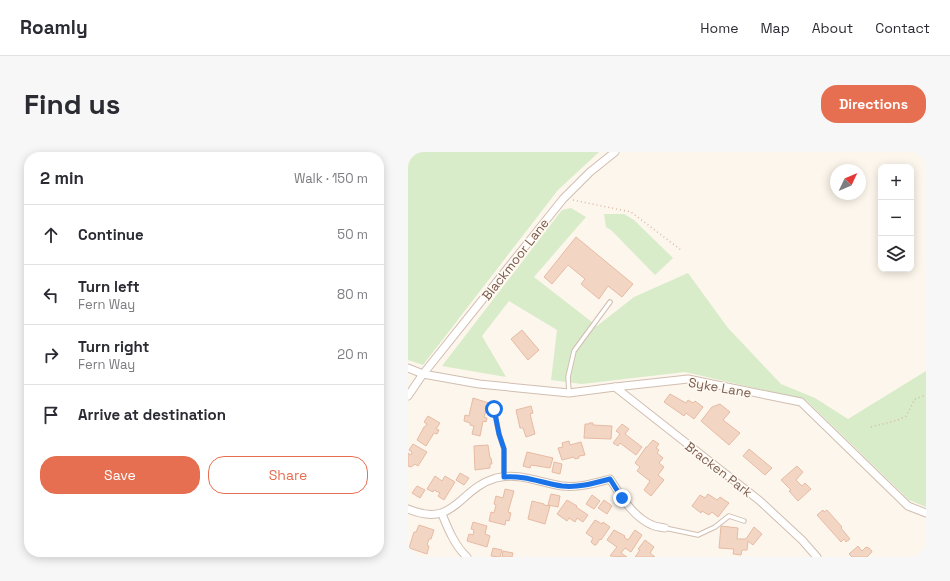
<!DOCTYPE html>
<meta charset="utf-8">
<style>
:root{--surface:#fff;--page:#f7f7f7;--text:#2b2b33;--muted:#7c7c81;--line:#e1e1e2;--accent:#e76f51}
body{margin:0;font-family:"Space Grotesk",sans-serif;background:var(--page);color:var(--text)}
.controls{position:absolute;right:12px;top:12px;display:grid;overflow:hidden;border-radius:8px;box-shadow:0 2px 10px #0003}
.controls button{width:36px;height:36px;display:grid;place-items:center;padding:0;border:0;border-bottom:1px solid var(--line);background:var(--surface);color:var(--text);font:20px sans-serif}
.compass{position:absolute;left:422px;top:12px;width:36px;height:36px;border-radius:50%;background:var(--surface);box-shadow:0 2px 10px #0003;rotate:46deg}
.stop{position:absolute;width:12px;height:12px;margin:-9px;border:3px solid #1a73e8;border-radius:50%;background:#fff}
.stop.end{background:#1a73e8;border-color:#fff;box-shadow:0 1px 4px #0008}
.list{margin:0;padding:0;list-style:none}
h2{display:flex;justify-content:space-between;align-items:center;height:52px;margin:0;padding:0 16px;font-size:17px}
h2 small{font-size:13px;font-weight:400;color:var(--muted)}
.list li{display:grid;grid-template-columns:26px 1fr auto;gap:12px;align-items:center;box-sizing:border-box;height:60px;padding:0 16px;border-top:1px solid var(--line)}
.list b{display:block;font-size:15px;white-space:nowrap}
.list p{margin:0;font-size:13px;white-space:nowrap;color:var(--muted)}
.list em{font-size:13px;font-style:normal;color:var(--muted)}
.actions{display:flex;gap:8px;padding:12px 16px}
.actions a{flex:1;padding:9px 0;border:1px solid var(--accent);border-radius:16px;text-align:center;font-size:14px;color:var(--accent)}
.actions .main{background:var(--accent);color:#fff}
.icon{flex:none;width:22px;height:22px;fill:none;stroke:currentColor;stroke-width:2;stroke-linecap:round;stroke-linejoin:round}
.map{position:relative;flex:none;width:518px;height:405px;overflow:hidden;border-radius:16px}
header{display:flex;align-items:center;gap:24px;box-sizing:border-box;height:56px;padding:0 20px;background:var(--surface);border-bottom:1px solid var(--line)}
header strong{font-size:19px}
nav{display:flex;gap:22px;margin-inline-start:auto;font-size:14px}
.intro{display:flex;align-items:center;justify-content:space-between;box-sizing:border-box;height:96px;padding:0 24px}
h1{margin:0;font-size:28px}
.button{padding:10px 18px;border-radius:16px;background:var(--accent);color:#fff;font-size:14px;font-weight:700}
main{display:flex;gap:24px;padding:0 24px}
aside{flex:1;background:var(--surface);border-radius:16px;box-shadow:0 2px 10px #0003}
.map>svg:first-child{display:block}
.green{fill:#d8ecc9}
.building{fill:#f3d5c3;stroke:#e6bba3}
.lines{fill:none;stroke-linecap:round;stroke-linejoin:round}
.service-casing{stroke:#d1beb0;stroke-width:5.5}
.minor-casing{stroke:#d1beb0;stroke-width:9}
.path{stroke:#d9b8a5;stroke-width:1.5;stroke-dasharray:1 3;stroke-linecap:butt}
.service{stroke:#fff;stroke-width:3.5}
.minor{stroke:#fff;stroke-width:7}
.route{stroke:#1a73e8;stroke-width:5}
.labels{text-anchor:middle;stroke-width:3;stroke-linejoin:round;paint-order:stroke}
.street-label{font-size:13px;fill:#7a5c4d;stroke:#fffaf3}
</style>
<header>
<strong>Roamly</strong>
<nav><a>Home</a><a>Map</a><a>About</a><a>Contact</a></nav>
</header>
<div class="intro"><h1>Find us</h1><a class="button">Directions</a></div>
<main>
<aside>
<h2>2 min<small>Walk · 150 m</small></h2>
<ul class="list">
<li><svg class="icon" aria-label="ahead" viewBox="0 0 24 24"><path d="M12 20V5M6 11l6-6 6 6"/></svg><div><b>Continue</b></div><em>50 m</em></li>
<li><svg class="icon" aria-label="left" viewBox="0 0 24 24"><path d="M17 20v-9H6M10 6l-5 5 5 5"/></svg><div><b>Turn left</b><p>Fern Way</p></div><em>80 m</em></li>
<li><svg class="icon" aria-label="right" viewBox="0 0 24 24"><path d="M7 20v-9h11M14 6l5 5-5 5"/></svg><div><b>Turn right</b><p>Fern Way</p></div><em>20 m</em></li>
<li><svg class="icon" aria-label="arrive" viewBox="0 0 24 24"><path d="M6 21V4h12l-3 4 3 4H6"/></svg><div><b>Arrive at destination</b></div></li>
</ul>
<div class="actions"><a class="main">Save</a><a>Share</a></div>
</aside>
<div class="map">
<svg width="518" height="405" viewBox="0 0 518 405">
<rect width="100%" height="100%" fill="#fdf6ec"/>
<g class="green">
<path d="M0,0H191L150,38L15,213L0,208Z"/>
<path d="M163,56L178,65L126,125L189,174L226,145L280,121L320,176L373,232L407,246L440,267L518,219V355L501,348L398,248L277,220L174,232L143,228L149,178L101,149L74,184L98,225L34,214L154,58Z"/>
<path d="M196,62H216L226,68L265,106L247,123L203,78L198,75Z"/>
</g>
<g class="building">
<path d="M168,85L225,132L214,145L200,134L191,147L173,132L177,127L160,113L144,132L136,125Z"/>
<path d="M114,178L131,198L120,208L103,187Z"/>
<path d="M262,242L278,251L280,248L285,251L287,249L295,255L286,267L278,261L276,264L256,250Z"/>
<path d="M65,246L81,251L76,265L79,266L78,270L75,269L72,284L64,282L66,274L62,273V271L56,269L57,263L61,264Z"/>
<path d="M312,252L322,260L315,268L332,281L321,293L293,269L304,255Z"/>
<path d="M123,254L125,261L122,262L127,282L118,285L115,276H112L108,258Z"/>
<path d="M20,264L32,271L28,277L31,278L29,282L26,281L18,294L9,288L16,275H17L19,272L16,270Z"/>
<path d="M181,271H185V273L204,274L203,287L176,286L177,272H181Z"/>
<path d="M214,272L221,277L217,282L234,295L228,303L212,291L210,294L205,291L212,282L208,279Z"/>
<path d="M245,288L251,292L248,296L251,298L249,301L255,306L251,311L256,315L250,323L256,328L243,344L236,338L242,329L229,319L232,315L227,311L238,295H239Z"/>
<path d="M161,289L162,293L173,290L177,303L171,304V306L167,307L166,305L154,308L150,296L155,295L154,291Z"/>
<path d="M5,292L19,300L10,314L7,312L3,315L0,314V301L3,303L4,300L1,298Z"/>
<path d="M80,293L82,306H83L84,312H82V316L67,318L66,294Z"/>
<path d="M341,297L364,316L357,323L335,304Z"/>
<path d="M119,300L145,306L142,316L123,313L122,316L115,314Z"/>
<path d="M146,310L154,312L152,322L144,320Z"/>
<path d="M389,314L395,320L388,328L394,334L397,331L403,337L390,349L381,339L383,338L373,328Z"/>
<path d="M52,321L61,326L56,333L48,328Z"/>
<path d="M27,324L34,329L37,324L47,330L36,348L30,344L32,341L26,338L25,340L19,337Z"/>
<path d="M9,334L17,338L12,346L4,341Z"/>
<path d="M97,337L106,339L100,360L103,361L101,369L98,368L97,373L81,369L83,360L86,361L88,353L86,352L88,344L95,346Z"/>
<path d="M143,342L152,344L150,355L140,353Z"/>
<path d="M300,342L309,348L312,345L321,351L310,365L304,360L301,363L294,359L293,361L284,354L292,343L297,346Z"/>
<path d="M184,343L192,349L186,357L178,352Z"/>
<path d="M159,348L169,354L168,355L180,363L175,370L169,366L167,370L161,366L159,369L149,362Z"/>
<path d="M196,348L204,354L199,362L190,356Z"/>
<path d="M124,349L136,352V353L142,354L137,372L120,367Z"/>
<path d="M415,358L416,360L419,358L434,375L433,376L442,387L438,390L436,387L433,390L409,363Z"/>
<path d="M187,368L194,372L195,370L202,375L193,388L192,387L188,393H186L183,390L185,386L178,381Z"/>
<path d="M65,370L79,374L77,382L82,384L79,395L59,389L61,382L65,383L66,378L63,377Z"/>
<path d="M11,373L26,378L23,387H21L19,393L21,394L19,402L1,396L6,380H8Z"/>
<path d="M313,374L330,376L329,387H338L346,375L354,382L345,393L340,389L339,398H334L333,403L325,402L326,397L311,396Z"/>
<path d="M206,378L217,384L216,385L220,388L227,378L234,383L223,400L217,396L213,401L219,405L202,404L209,395L199,388Z"/>
<path d="M237,388L246,395L242,401L247,405H227L232,398L230,397Z"/>
<path d="M450,394L454,399L458,395L461,396L464,399L463,401L459,405H444L441,402Z"/>
<path d="M85,396L94,398L92,405L83,404Z"/>
<path d="M95,399L105,401L104,405H94Z"/>
</g>
<g class="lines">
<defs>
<g id="service">
<path d="M161,240L160,225L166,199L202,150"/>
<path d="M86,257L91,282L96,297V325"/>
<path d="M257,376L290,383L307,375L321,364L336,369"/>
</g>
<g id="minor">
<path d="M0,216L15,222L71,232L161,241L207,235L280,227L393,250L500,354L518,361"/>
<path d="M207,235L352,349L394,388L409,405"/>
<path d="M0,244L15,222L155,47L182,20L207,0"/>
<path d="M0,357C47,377 50,337 88,326C111,320 132,331 154,334C171,336 187,331 202,327C213,344 225,365 244,373C248,375 253,375 257,376"/>
<path d="M34,362C40,377 47,394 59,405"/>
</g>
</defs>
<use href="#service" class="service-casing"/>
<use href="#minor" class="minor-casing"/>
<g class="path">
<path d="M165,48L223,60L273,98"/>
<path d="M463,275L490,268L498,264L507,247L518,243"/>
</g>
<use href="#service" class="service"/>
<use href="#minor" class="minor"/>
</g>
<g class="lines">
<path class="route" d="M86,257L91,282L96,297V325C116,323 134,331 154,334C170,336 187,331 202,327L214,346"/>
</g>
<g class="labels">
<g class="street-label">
<text transform="translate(107 107) rotate(-52)" y="5">Blackmoor Lane</text>
<text transform="translate(312 235) rotate(10)" y="5">Syke Lane</text>
<text transform="translate(311 317) rotate(38)" y="5">Bracken Park</text>
</g>
</g>
</svg>
<div class="controls">
<button>+</button>
<button>−</button>
<button><svg class="icon" aria-label="layers" viewBox="0 0 24 24"><path d="M12 4l9 5-9 5-9-5zM3 14l9 5 9-5"/></svg></button>
</div>
<svg class="compass" viewBox="-18 -18 36 36"><path d="M0-13l5 13h-10z" fill="#e53935"/><path d="M0 13l5-13h-10z" fill="#7c7c81"/></svg>
<div class="stop" style="left:86px;top:257px"></div>
<div class="stop end" style="left:214px;top:346px"></div>
</div>
</main>
